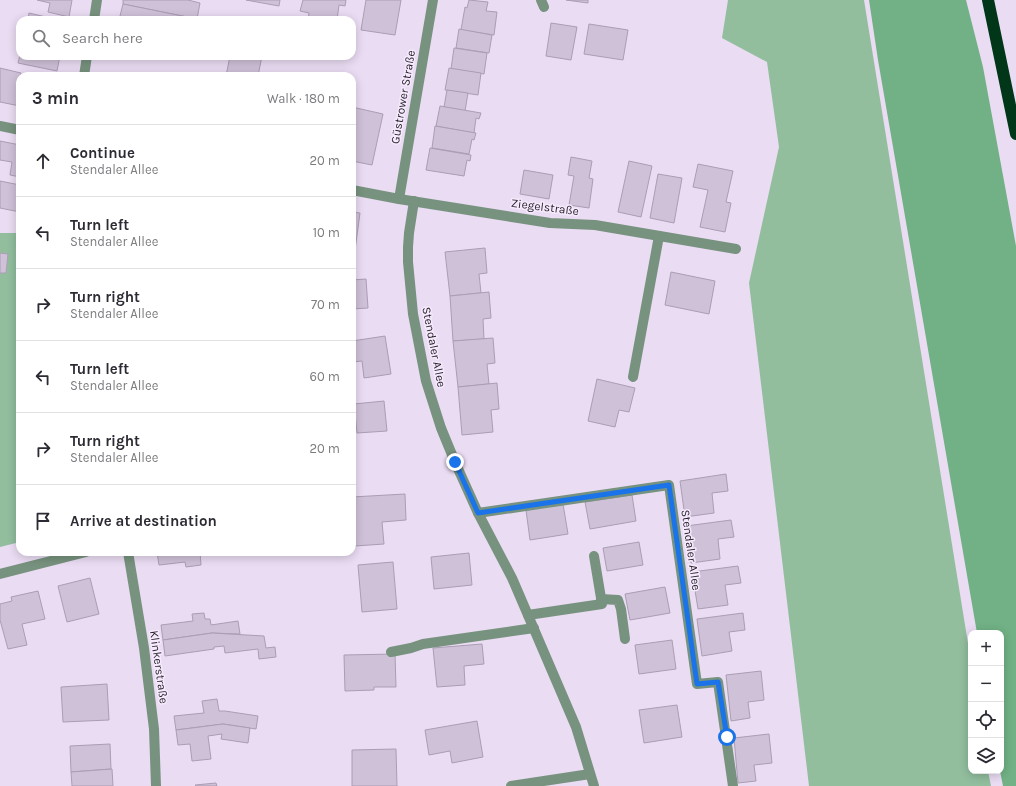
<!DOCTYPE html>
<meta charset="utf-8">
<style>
:root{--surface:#fff;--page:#f2f2f3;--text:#2b2b33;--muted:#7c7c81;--line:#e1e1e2}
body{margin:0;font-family:Karla,sans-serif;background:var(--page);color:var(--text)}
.controls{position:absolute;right:12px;bottom:12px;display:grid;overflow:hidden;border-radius:8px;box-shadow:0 2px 10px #0003}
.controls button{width:36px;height:36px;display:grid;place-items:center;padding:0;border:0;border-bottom:1px solid var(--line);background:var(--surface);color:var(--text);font:20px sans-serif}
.stop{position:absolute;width:12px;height:12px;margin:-9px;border:3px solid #1a73e8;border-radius:50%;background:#fff}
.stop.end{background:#1a73e8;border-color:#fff;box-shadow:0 1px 4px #0008}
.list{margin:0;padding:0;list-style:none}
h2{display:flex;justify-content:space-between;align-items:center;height:52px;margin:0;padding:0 16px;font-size:17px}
h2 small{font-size:13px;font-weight:400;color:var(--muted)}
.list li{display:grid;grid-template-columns:26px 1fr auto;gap:12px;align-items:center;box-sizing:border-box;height:72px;padding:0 16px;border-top:1px solid var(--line)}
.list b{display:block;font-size:15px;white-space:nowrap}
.list p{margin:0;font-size:13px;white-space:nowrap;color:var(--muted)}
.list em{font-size:13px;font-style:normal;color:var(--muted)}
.icon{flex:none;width:22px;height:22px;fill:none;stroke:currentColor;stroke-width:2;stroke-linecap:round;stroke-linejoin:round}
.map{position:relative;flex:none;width:1016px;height:786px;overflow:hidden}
.search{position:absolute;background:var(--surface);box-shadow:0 2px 10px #0003;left:16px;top:16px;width:340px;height:44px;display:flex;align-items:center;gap:10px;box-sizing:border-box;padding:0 14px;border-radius:12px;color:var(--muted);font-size:15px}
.panel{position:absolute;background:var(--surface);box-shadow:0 2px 10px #0003;left:16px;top:72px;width:340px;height:484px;border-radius:12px}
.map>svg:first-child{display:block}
.green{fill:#92be9e}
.forest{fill:#71b185}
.building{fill:#cfc1d8;stroke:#ab9eb4}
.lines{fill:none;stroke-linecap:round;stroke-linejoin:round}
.minor{stroke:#77927e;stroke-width:10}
.highway{stroke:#013619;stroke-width:12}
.route{stroke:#1a73e8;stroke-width:5}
.labels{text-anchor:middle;stroke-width:3;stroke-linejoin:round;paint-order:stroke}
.street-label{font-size:12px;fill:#2b252e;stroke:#f6eafd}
</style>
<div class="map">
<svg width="1016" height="786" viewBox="0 0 1016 786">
<rect width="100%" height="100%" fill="#eadcf3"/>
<g class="green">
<path d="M728,0H864L971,662V771H988L991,786H809L749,283L779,147L767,62L722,38Z"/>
<path d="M0,233H20V542L0,547Z"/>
</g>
<path class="forest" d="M869,0H966L983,67L1016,246V786H1003L1000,771L1001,633H977L878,60Z"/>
<g class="building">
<path d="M37,0H72L69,17L48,12L50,3Z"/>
<path d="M123,0H188L200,3L197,19L123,4Z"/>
<path d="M246,0H280L279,6Z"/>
<path d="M303,0H346L345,6L339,5L337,20H308L309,13L300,11Z"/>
<path d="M366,0H401L395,35L361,30Z"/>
<path d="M469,0L488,2L486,11L497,12L494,35L461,30L465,7L467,8Z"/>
<path d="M566,0H588V3Z"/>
<path d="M123,4L197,19V20H119Z"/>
<path d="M29,13L46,17V20H28Z"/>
<path d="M551,23L577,27L571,60L546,56Z"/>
<path d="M589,24L628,30L623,60L584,54Z"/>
<path d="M459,29L492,35L489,53L456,48Z"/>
<path d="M454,48L487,53L484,74L451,69Z"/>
<path d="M20,55V56H60L57,71L18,63Z"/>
<path d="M230,56H262L258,76H226Z"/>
<path d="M0,68L21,73L20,81V106L0,102Z"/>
<path d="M449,68L481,73L478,95L445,90Z"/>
<path d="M447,90L468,93L465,111L444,107Z"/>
<path d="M440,106L481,113L479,119L476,118L474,133L436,126Z"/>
<path d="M352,107L383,114L372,165L352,161Z"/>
<path d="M435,126L476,133L474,140L472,139L469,154L432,148Z"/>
<path d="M0,141L20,145V177L10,175L12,162L0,160Z"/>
<path d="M430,148L471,155L470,161L467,160L464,176L426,170Z"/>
<path d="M571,157L592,161L589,178L593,179L589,208L569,205L574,176L568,175Z"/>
<path d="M629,161L652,166L641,217L618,212Z"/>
<path d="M698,164L733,171L726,202L731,203L725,232L700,227L708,190L693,187Z"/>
<path d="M524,170L553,175L549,199L520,194Z"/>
<path d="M658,174L682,178L674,223L650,218Z"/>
<path d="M0,181L20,185V212L0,208Z"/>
<path d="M352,212L360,213L355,250H352Z"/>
<path d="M485,248L487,273L479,274L481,293L450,296L445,252Z"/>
<path d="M0,253L8,254L6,273H0Z"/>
<path d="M671,272L715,281L709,314L665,305Z"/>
<path d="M366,279L368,308L352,309V280Z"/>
<path d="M489,292L491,318L483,319L484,339L453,341L450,296Z"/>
<path d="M385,336L391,374L364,378L362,361L352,362V341Z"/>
<path d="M493,338L495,363L487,364L489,384L458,387L453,341Z"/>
<path d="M597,379L635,388L629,412L619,410L615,427L588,421Z"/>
<path d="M497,383L499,409L491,410L493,432L462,435L458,387Z"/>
<path d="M384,401L387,431L357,433L354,404Z"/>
<path d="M726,474L728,491L712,493L714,513L685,517L680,481Z"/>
<path d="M405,494L406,520L382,522L384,544L355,546L352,497Z"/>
<path d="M632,495L636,521L590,529L585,502Z"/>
<path d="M563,504L568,534L530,540L526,510Z"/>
<path d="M731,520L734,537L718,539L720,559L691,563L686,526Z"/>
<path d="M639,542L643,565L607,571L603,548Z"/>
<path d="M157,552H200L201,565L186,567L185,562L159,565Z"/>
<path d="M469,553L472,585L434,589L431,557Z"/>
<path d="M393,562L397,609L362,612L358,565Z"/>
<path d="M738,566L741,583L725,585L728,605L698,609L692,572Z"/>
<path d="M90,578L99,614L67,622L58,586Z"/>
<path d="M665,587L670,613L630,620L625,594Z"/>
<path d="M38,591L45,619L22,624L27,645L8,649L0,620V604L12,601L11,597Z"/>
<path d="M204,613L205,619H210L211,625L238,621L240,634L212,633L163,640L161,625L193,621L192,614Z"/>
<path d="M743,613L745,630L729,632L732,651L702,656L697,619Z"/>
<path d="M212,633L264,636L266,648L275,647L276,657L259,659L258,649L225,653L224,646L214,647V649L165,656L163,640Z"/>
<path d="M672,640L676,669L639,674L635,645Z"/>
<path d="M482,644L484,664L464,666L465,685L437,687L433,648Z"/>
<path d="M395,654L396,687H374V690L345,691L344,655Z"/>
<path d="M761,671L764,700L748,702L750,718L731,721L726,675Z"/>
<path d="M107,684L109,720L63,722L61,687Z"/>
<path d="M217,699L219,711H225L258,716L256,729L223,724L176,730L174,716L204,713L202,701Z"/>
<path d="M677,705L682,737L644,743L639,710Z"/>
<path d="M477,721L483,757L452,763L450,751L429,755L425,730Z"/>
<path d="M223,724L250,728L248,743L221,739L222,734L208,736L211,759L192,761L190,744L178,745L176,730Z"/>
<path d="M769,734L772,763L754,765L756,781L738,783L734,738Z"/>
<path d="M110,744L111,769L71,772L70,746Z"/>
<path d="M396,749L397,786H352V750Z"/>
<path d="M112,769L113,786H72L71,772Z"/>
<path d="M216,783L217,786H196L195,785Z"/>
</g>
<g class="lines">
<g class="minor">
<path d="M541,0L544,7"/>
<path d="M94,20L97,0"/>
<path d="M84,76L87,56"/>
<path d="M0,126L20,130"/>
<path d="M352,190L399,199L550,223L595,225L736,249"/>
<path d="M399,199L433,0"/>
<path d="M414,201L409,233L408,247V262L413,314L426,381L441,428L455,462L478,513L512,578L576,727L594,786"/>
<path d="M633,377L659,236"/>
<path d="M478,513L669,485L697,684L718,682L733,786"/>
<path d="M128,552L144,648L154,729L156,786"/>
<path d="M0,574L86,552"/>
<path d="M601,599L618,600L621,609L625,639"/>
<path d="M528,615L602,604L594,556"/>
<path d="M391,652L411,648L423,644L534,628"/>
<path d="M511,786L590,774"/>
</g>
<path class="highway" d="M988,0L1016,134"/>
</g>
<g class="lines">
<path class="route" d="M455,462L478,513L669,485L697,684L718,682L727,737"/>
</g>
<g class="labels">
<g class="street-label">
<text transform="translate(403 97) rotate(-80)" y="4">Güstrower Straße</text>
<text transform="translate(545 207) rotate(7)" y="4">Ziegelstraße</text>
<text transform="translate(434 347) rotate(79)" y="4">Stendaler Allee</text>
<text transform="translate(691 550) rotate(82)" y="4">Stendaler Allee</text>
<text transform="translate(159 667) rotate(82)" y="4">Klinkerstraße</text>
</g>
</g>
</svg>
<div class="controls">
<button>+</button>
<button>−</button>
<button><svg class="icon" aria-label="locate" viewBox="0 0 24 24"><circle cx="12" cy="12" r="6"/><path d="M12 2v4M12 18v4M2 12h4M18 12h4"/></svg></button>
<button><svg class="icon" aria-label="layers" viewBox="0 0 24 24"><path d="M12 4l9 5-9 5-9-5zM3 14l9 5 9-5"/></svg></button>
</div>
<div class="stop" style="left:727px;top:737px"></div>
<div class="stop end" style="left:455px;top:462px"></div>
<div class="search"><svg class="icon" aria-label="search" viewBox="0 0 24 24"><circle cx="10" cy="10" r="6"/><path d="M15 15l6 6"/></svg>Search here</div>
<section class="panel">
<h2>3 min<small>Walk · 180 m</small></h2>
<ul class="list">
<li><svg class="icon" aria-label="ahead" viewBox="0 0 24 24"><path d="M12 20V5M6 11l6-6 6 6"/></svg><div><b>Continue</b><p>Stendaler Allee</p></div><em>20 m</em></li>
<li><svg class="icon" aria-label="left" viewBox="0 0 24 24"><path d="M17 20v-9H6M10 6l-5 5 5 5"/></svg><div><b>Turn left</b><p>Stendaler Allee</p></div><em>10 m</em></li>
<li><svg class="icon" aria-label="right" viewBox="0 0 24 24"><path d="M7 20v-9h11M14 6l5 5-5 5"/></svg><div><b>Turn right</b><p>Stendaler Allee</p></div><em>70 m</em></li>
<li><svg class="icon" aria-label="left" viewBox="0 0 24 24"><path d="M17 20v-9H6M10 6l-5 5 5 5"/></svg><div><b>Turn left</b><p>Stendaler Allee</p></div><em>60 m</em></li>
<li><svg class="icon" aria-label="right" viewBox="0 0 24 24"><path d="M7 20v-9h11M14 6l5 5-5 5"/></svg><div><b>Turn right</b><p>Stendaler Allee</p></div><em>20 m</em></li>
<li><svg class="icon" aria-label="arrive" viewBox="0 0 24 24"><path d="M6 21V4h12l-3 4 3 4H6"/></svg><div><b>Arrive at destination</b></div></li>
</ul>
</section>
</div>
